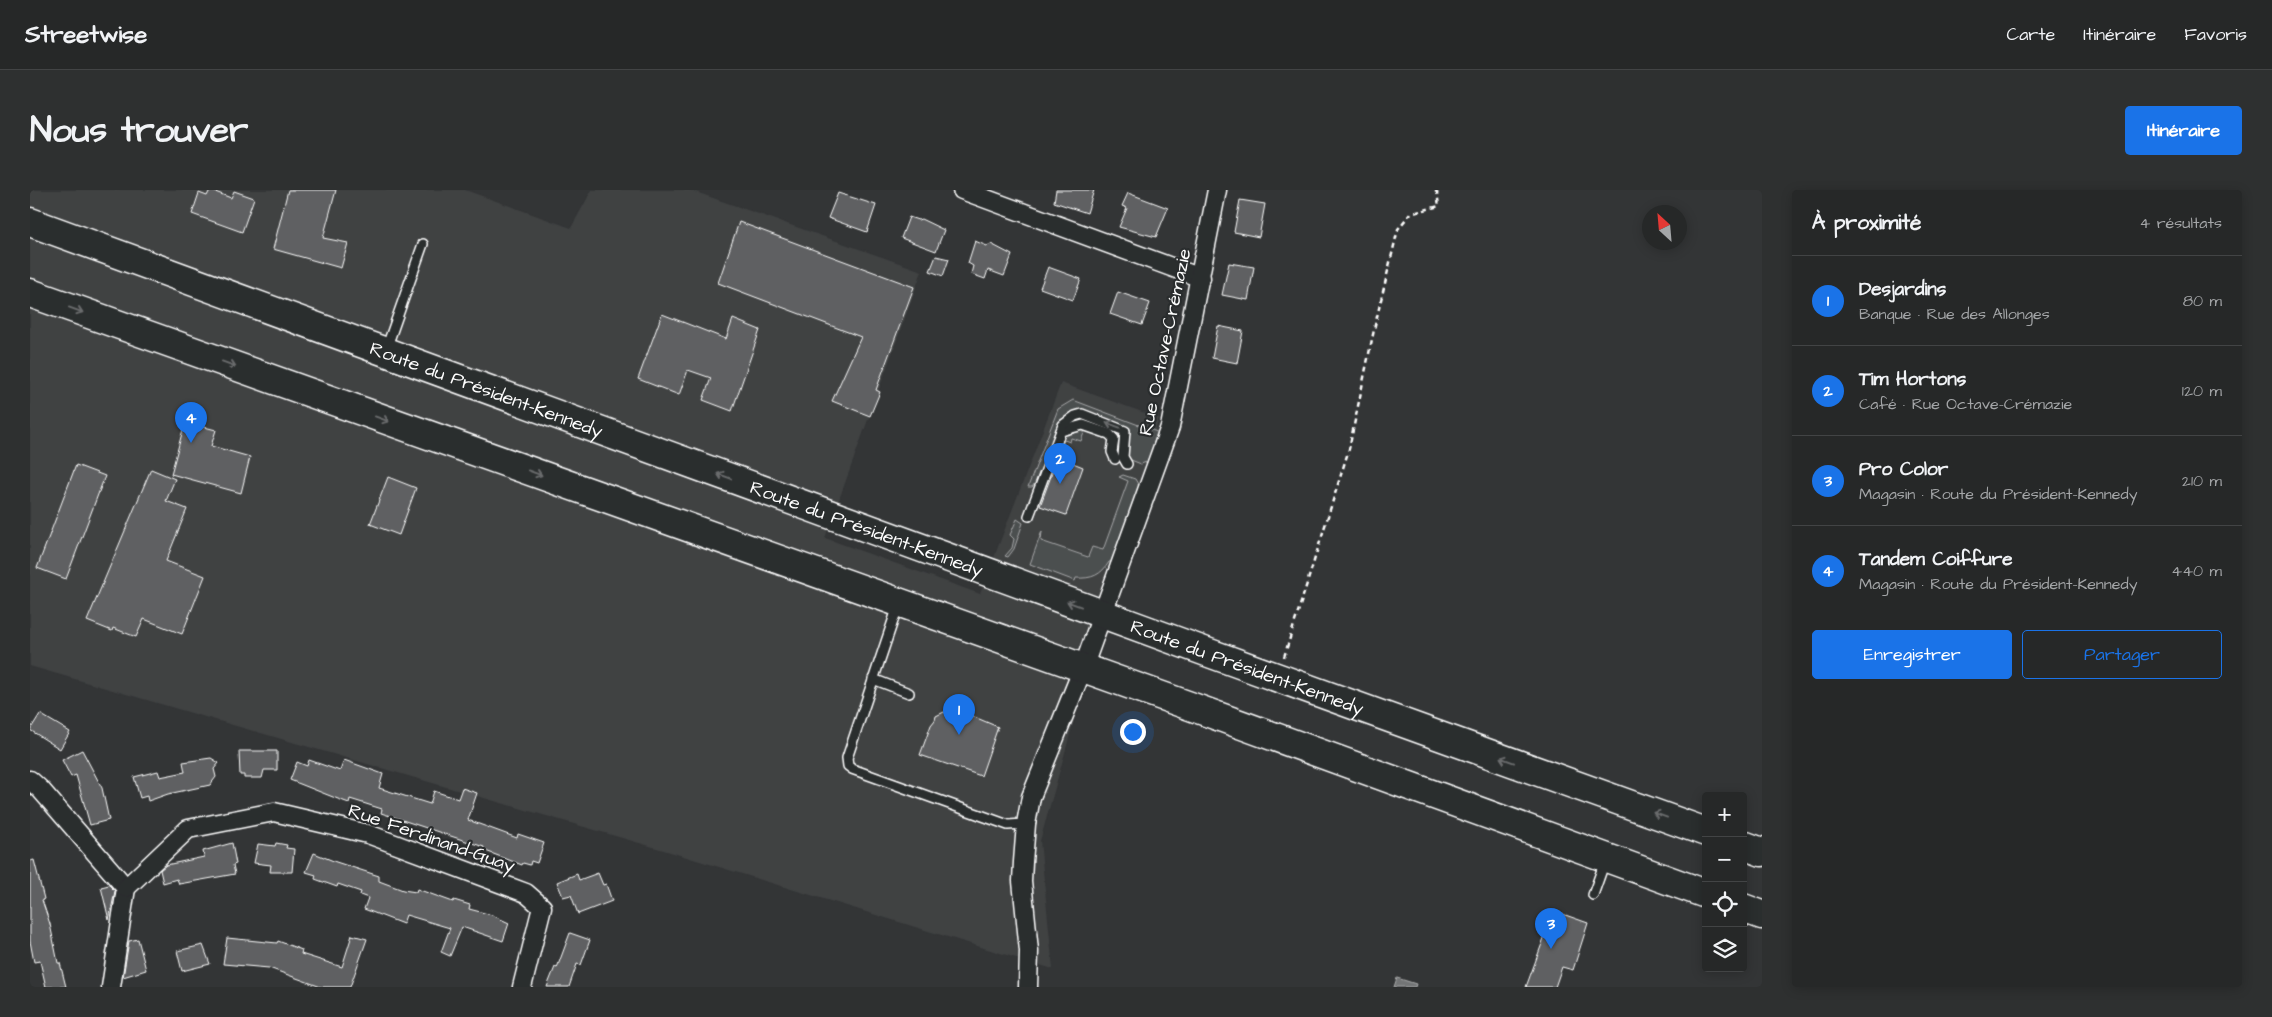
<!DOCTYPE html>
<html lang="fr">
<meta charset="utf-8">
<style>
:root{--surface:#262828;--page:#2e3030;--text:#f1f3f6;--muted:#a4a6a8;--line:#424445;--accent:#1a73e8}
body{margin:0;font-family:"Architects Daughter",sans-serif;background:var(--page);color:var(--text)}
.controls{position:absolute;right:15px;bottom:15px;display:grid;overflow:hidden;border-radius:5px;box-shadow:0 2px 12px #0003}
.controls button{width:45px;height:45px;display:grid;place-items:center;padding:0;border:0;border-bottom:1px solid var(--line);background:var(--surface);color:var(--text);font:25px sans-serif}
.compass{position:absolute;left:1612px;top:15px;width:45px;height:45px;border-radius:50%;background:var(--surface);box-shadow:0 2px 12px #0003;rotate:334deg}
.you{position:absolute;left:1102px;top:541px;width:18px;height:18px;margin:-12px;border:4px solid #fff;border-radius:50%;background:#1a73e8;box-shadow:0 0 0 8px #1a73e833}
.badge{display:grid;place-items:center;width:32px;height:32px;border-radius:50%;background:var(--accent);color:#fff;font-size:16px;font-weight:700}
.pin{position:absolute;translate:-50% -41px;filter:drop-shadow(0 1px 2px #0008)}
.pin::after{content:'';position:absolute;top:26px;width:18px;height:15px;background:inherit;clip-path:polygon(0 0,100% 0,50% 100%)}
.list{margin:0;padding:0;list-style:none}
h2{display:flex;justify-content:space-between;align-items:center;height:65px;margin:0;padding:0 20px;font-size:21px}
h2 small{font-size:16px;font-weight:400;color:var(--muted)}
.list li{display:grid;grid-template-columns:32px 1fr auto;gap:15px;align-items:center;box-sizing:border-box;height:90px;padding:0 20px;border-top:1px solid var(--line)}
.list b{display:block;font-size:19px;white-space:nowrap}
.list p{margin:0;font-size:16px;white-space:nowrap;color:var(--muted)}
.list em{font-size:16px;font-style:normal;color:var(--muted)}
.actions{display:flex;gap:10px;padding:15px 20px}
.actions a{flex:1;padding:11px 0;border:1px solid var(--accent);border-radius:5px;text-align:center;font-size:18px;color:var(--accent)}
.actions .main{background:var(--accent);color:#fff}
.icon{flex:none;width:28px;height:28px;fill:none;stroke:currentColor;stroke-width:2;stroke-linecap:round;stroke-linejoin:round}
.map{position:relative;flex:none;width:1732px;height:797px;overflow:hidden;border-radius:5px}
header{display:flex;align-items:center;gap:30px;box-sizing:border-box;height:70px;padding:0 25px;background:var(--surface);border-bottom:1px solid var(--line)}
header strong{font-size:24px}
nav{display:flex;gap:28px;margin-inline-start:auto;font-size:18px}
.intro{display:flex;align-items:center;justify-content:space-between;box-sizing:border-box;height:120px;padding:0 30px}
h1{margin:0;font-size:35px}
.button{padding:12px 22px;border-radius:5px;background:var(--accent);color:#fff;font-size:18px;font-weight:700}
main{display:flex;gap:30px;padding:0 30px}
aside{flex:1;background:var(--surface);border-radius:5px;box-shadow:0 2px 12px #0003}
.map>svg:first-child{display:block}
.built{fill:#404243}
.green{fill:#4c4f50;stroke:#a6a7a8}
.water{fill:#737576;stroke:#abacad}
.building{fill:#5f6162;stroke:#fff}
.lines{fill:none;stroke-linecap:round;stroke-linejoin:round}
.lane-casing{stroke:#fff;stroke-width:12}
.street-casing{stroke:#fff;stroke-width:21}
.primary-casing{stroke:#fff;stroke-width:31}
.path{stroke:#fff;stroke-width:2.5;stroke-dasharray:5 4;stroke-linecap:butt}
.lane{stroke:#2a2d2e;stroke-width:9}
.street{stroke:#2a2d2e;stroke-width:18}
.primary{stroke:#2a2d2e;stroke-width:28}
.oneway{stroke:#6a6c6d}
.labels{text-anchor:middle;stroke-width:4.5;stroke-linejoin:round;paint-order:stroke}
.street-label{font-size:19px;fill:#fff;stroke:#2a2d2e}
</style>
<header>
<strong>Streetwise</strong>
<nav><a>Carte</a><a>Itinéraire</a><a>Favoris</a></nav>
</header>
<div class="intro"><h1>Nous trouver</h1><a class="button">Itinéraire</a></div>
<main>
<div class="map">
<svg width="1732" height="797" viewBox="0 0 1732 797">
<rect width="100%" height="100%" fill="#333536"/>
<filter id="ink" filterUnits="userSpaceOnUse"><feTurbulence type="fractalNoise" baseFrequency=".02" numOctaves="2"/><feDisplacementMap in="SourceGraphic" scale="10" xChannelSelector="R" yChannelSelector="G"/><feConvolveMatrix kernelMatrix="1 2 1 2 8 2 1 2 1" color-interpolation-filters="sRGB"/></filter>
<g filter="url(#ink)">
<path class="built" d="M0,0H435L541,38L562,0H660L892,81L795,348L950,404L1031,193L1129,228L1010,651L1023,779L637,661L0,476Z"/>
<g class="green">
<path d="M1043,210L1127,242L1119,271L1111,274L1096,268L1099,238L1050,220L1030,230L1005,293L1002,297H998L1028,219Z"/>
<path d="M1050,239L1055,240L1051,251L1041,248L1040,252L1034,250L1027,267L1024,266L1033,246Z"/>
<path d="M1093,285L1105,289L1109,296L1083,372H1079C1071,385 1062,389 1046,388L1045,391L1000,374L1012,341L1011,351L1058,367L1062,357L1073,360L1098,291L1089,287Z"/>
<path d="M987,329L993,333L984,359L978,367L975,366L982,358L984,349L980,345Z"/>
</g>
<path class="water" d="M1367,788L1386,794L1385,797H1364Z"/>
<g class="building">
<path d="M180,0L201,8L204,1L224,8L212,42L162,24L169,3L177,6Z"/>
<path d="M258,0H306L293,48L318,53L311,78L243,59Z"/>
<path d="M1026,0H1064L1057,23L1024,12Z"/>
<path d="M808,3L846,15L837,42L798,28Z"/>
<path d="M1098,3L1138,18L1126,47L1089,37L1097,18L1092,16Z"/>
<path d="M1210,10L1235,14L1229,47L1204,42Z"/>
<path d="M879,27L888,30L891,29L914,40L906,61L871,48Z"/>
<path d="M709,32L884,97L846,200L850,202L840,226L802,211L831,147L688,93Z"/>
<path d="M945,51L957,56L961,54L982,65L974,86L958,80L955,89L941,84L943,76L938,73Z"/>
<path d="M906,66L919,69L913,86L900,81Z"/>
<path d="M1199,73L1224,77L1218,110L1192,105Z"/>
<path d="M1018,77L1051,89L1043,110L1010,98Z"/>
<path d="M1088,102L1120,113L1112,135L1080,124Z"/>
<path d="M632,124L696,149L703,129L730,140L702,221L673,210L681,188L658,180L649,205L608,189Z"/>
<path d="M1188,136L1213,141L1207,173L1182,168Z"/>
<path d="M155,232L186,240L181,256L220,267L211,303L141,284Z"/>
<path d="M1028,267L1053,277L1036,325L1010,316Z"/>
<path d="M46,275L75,286L36,389L7,378Z"/>
<path d="M121,279L145,289L136,311L157,319L136,371L175,386L152,444L114,429L106,447L83,438L82,441L57,431Z"/>
<path d="M358,287L386,298L369,345L340,334Z"/>
<path d="M928,520L968,537L951,586L890,565L901,535L905,530L906,526L914,522L922,524Z"/>
<path d="M10,524L40,542L30,559L0,540Z"/>
<path d="M52,560L72,598L79,630L60,635L46,585L41,587L32,570Z"/>
<path d="M209,561H247V580H234L232,588H214V585H210Z"/>
<path d="M181,568L189,573L184,579L186,587L180,595L138,604L118,611L117,606L110,608L104,587L128,581L130,587L155,582L153,572Z"/>
<path d="M279,570L310,581L314,570L353,584L349,598L400,614L404,601L428,609L432,598L447,603L438,630L487,648L488,644L514,653L507,673L501,671L500,675L493,673L492,675L453,660L454,657L351,623L352,619L320,609L319,613L308,609L260,590L267,572L277,576Z"/>
<path d="M202,653L206,674L203,675L205,684L149,694L147,689L133,693L130,680L136,675L174,667L173,661Z"/>
<path d="M246,653L257,655L256,658L264,659L262,682H240L241,675L224,673L228,654L245,656Z"/>
<path d="M284,663L306,672L349,686V691L373,700L386,702L387,699L423,712L424,710L440,715L439,719L462,725L479,733L473,751L432,737L420,766L411,762L420,738L376,725L373,734L334,719L338,708L330,705L331,702L308,694L307,697L285,689L286,685L276,682Z"/>
<path d="M4,670L14,709L12,710L20,734L28,773H30L36,797H16L10,771L4,772L0,751V671Z"/>
<path d="M568,683L573,695L576,694L582,711L548,724L541,705L533,707L527,692L547,684L549,690Z"/>
<path d="M79,695L85,701L79,730L71,697Z"/>
<path d="M1524,721L1558,733L1543,780L1532,777L1525,797H1496Z"/>
<path d="M540,743L560,750L551,775L547,774L539,797H517L525,777L527,778Z"/>
<path d="M322,745L337,749L320,797H291L239,778L193,774L197,748L247,753L248,751L272,760L271,764L312,777Z"/>
<path d="M108,749L116,780L93,787L99,751Z"/>
<path d="M173,755L180,774L152,781L147,761Z"/>
</g>
<g class="lines">
<defs>
<g id="lane">
<path d="M356,159L393,54"/>
<path d="M1031,241L1053,235L1079,244L1084,249L1082,262L1085,269"/>
<path d="M999,326L1033,235L1045,226L1052,224L1095,241L1093,267L1097,274"/>
<path d="M868,416L817,568L818,576L822,579L978,635L996,634"/>
<path d="M843,489L879,503"/>
<path d="M1563,705L1575,671"/>
</g>
<g id="street">
<path d="M932,0L1171,88"/>
<path d="M0,590L11,600L96,698L81,797"/>
<path d="M96,698L158,639L244,622L338,644L496,703L512,717L492,797"/>
<path d="M998,797L999,761L992,691L993,672L996,634L1001,607L1053,478L1140,237L1187,0"/>
</g>
<g id="primary">
<path id="s1" d="M0,32L1182,464L1676,642"/>
<path d="M0,103L1160,516L1676,704"/>
<path d="M1713,655L1732,662"/>
<path d="M1713,718L1732,725"/>
</g>
</defs>
<use href="#lane" class="lane-casing"/>
<use href="#street" class="street-casing"/>
<use href="#primary" class="primary-casing"/>
<path class="path" d="M1254,467L1319,259L1345,135L1368,39L1380,24L1409,16L1407,2L1402,0"/>
<use href="#lane" class="lane"/>
<use href="#street" class="street"/>
<use href="#primary" class="primary"/>
</g>
<defs><path id="oneway-shaft" d="M-6 0H5M1.5-3L5.5 0L1.5 3" fill="none" stroke-width="1.6" stroke-linecap="round" stroke-linejoin="round" transform="scale(1.25)"/></defs>
<g class="oneway">
<use href="#oneway-shaft" transform="translate(46 120) rotate(20)"/>
<use href="#oneway-shaft" transform="translate(199 174) rotate(20)"/>
<use href="#oneway-shaft" transform="translate(352 229) rotate(20)"/>
<use href="#oneway-shaft" transform="translate(1083 235) rotate(-160)"/>
<use href="#oneway-shaft" transform="translate(505 283) rotate(20)"/>
<use href="#oneway-shaft" transform="translate(694 286) rotate(-160)"/>
<use href="#oneway-shaft" transform="translate(1044 414) rotate(-160)"/>
<use href="#oneway-shaft" transform="translate(1477 570) rotate(-160)"/>
<use href="#oneway-shaft" transform="translate(1630 625) rotate(-160)"/>
</g>
</g>
<g class="labels">
<g class="street-label">
<text transform="translate(1134 152) rotate(-78)" y="7">Rue Octave-Crémazie</text>
<text dy="7" stroke="none"><textPath href="#s1" startOffset="486">Route du Président-Kennedy</textPath></text>
<text dy="7" stroke="none"><textPath href="#s1" startOffset="891">Route du Président-Kennedy</textPath></text>
<text dy="7" stroke="none"><textPath href="#s1" startOffset="1296">Route du Président-Kennedy</textPath></text>
<text transform="translate(402 647) rotate(19)" y="7">Rue Ferdinand-Guay</text>
</g>
</g>
</svg>
<div class="controls">
<button>+</button>
<button>−</button>
<button><svg class="icon" aria-label="locate" viewBox="0 0 24 24"><circle cx="12" cy="12" r="6"/><path d="M12 2v4M12 18v4M2 12h4M18 12h4"/></svg></button>
<button><svg class="icon" aria-label="layers" viewBox="0 0 24 24"><path d="M12 4l9 5-9 5-9-5zM3 14l9 5 9-5"/></svg></button>
</div>
<svg class="compass" viewBox="-18 -18 36 36"><path d="M0-13l5 13h-10z" fill="#e53935"/><path d="M0 13l5-13h-10z" fill="#a4a6a8"/></svg>
<div class="you"></div>
<div class="pin badge" style="left:929px;top:545px">1</div>
<div class="pin badge" style="left:1030px;top:294px">2</div>
<div class="pin badge" style="left:1521px;top:759px">3</div>
<div class="pin badge" style="left:161px;top:253px">4</div>
</div>
<aside>
<h2>À proximité<small>4 résultats</small></h2>
<ul class="list">
<li><span class="badge">1</span><div><b>Desjardins</b><p>Banque · Rue des Allonges</p></div><em>80 m</em></li>
<li><span class="badge">2</span><div><b>Tim Hortons</b><p>Café · Rue Octave-Crémazie</p></div><em>120 m</em></li>
<li><span class="badge">3</span><div><b>Pro Color</b><p>Magasin · Route du Président-Kennedy</p></div><em>210 m</em></li>
<li><span class="badge">4</span><div><b>Tandem Coiffure</b><p>Magasin · Route du Président-Kennedy</p></div><em>440 m</em></li>
</ul>
<div class="actions"><a class="main">Enregistrer</a><a>Partager</a></div>
</aside>
</main>
